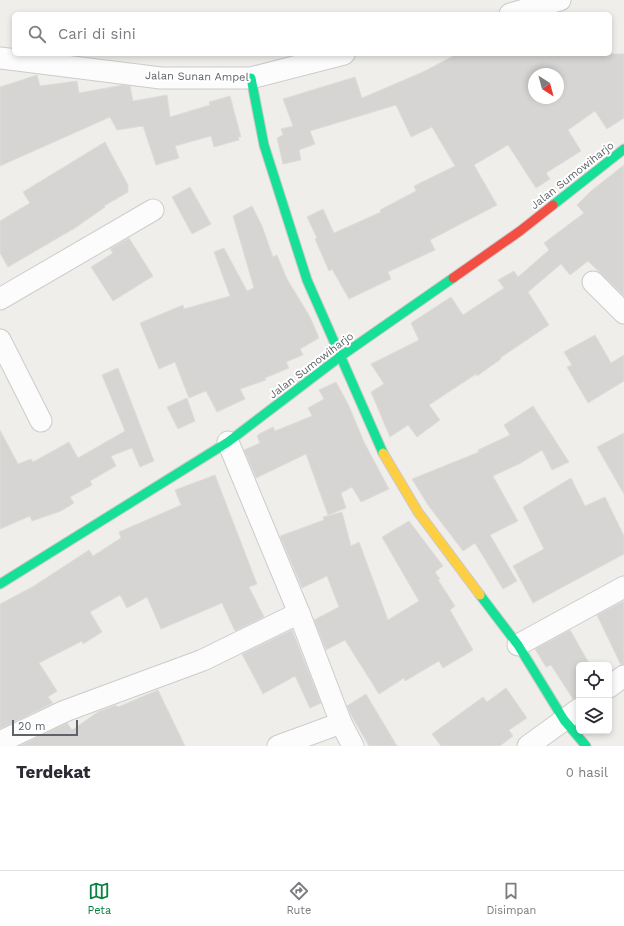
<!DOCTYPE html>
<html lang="id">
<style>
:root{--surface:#fff;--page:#f7f7f7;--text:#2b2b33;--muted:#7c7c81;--line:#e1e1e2;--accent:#0b8043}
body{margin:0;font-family:"Work Sans",sans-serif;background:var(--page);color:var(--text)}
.controls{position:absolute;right:12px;bottom:12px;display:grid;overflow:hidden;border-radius:6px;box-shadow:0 2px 6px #0003}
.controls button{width:36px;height:36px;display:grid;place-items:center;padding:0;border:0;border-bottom:1px solid var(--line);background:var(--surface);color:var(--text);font:20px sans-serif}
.compass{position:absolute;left:528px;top:68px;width:36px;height:36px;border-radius:50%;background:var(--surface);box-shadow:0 2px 6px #0003;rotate:144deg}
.scale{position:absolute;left:12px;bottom:10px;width:66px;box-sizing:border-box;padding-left:4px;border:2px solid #5f6368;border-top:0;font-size:11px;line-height:14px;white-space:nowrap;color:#5f6368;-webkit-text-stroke:3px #fff;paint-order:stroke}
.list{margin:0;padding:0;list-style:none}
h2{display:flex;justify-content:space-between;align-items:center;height:52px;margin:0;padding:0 16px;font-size:17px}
h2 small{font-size:13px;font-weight:400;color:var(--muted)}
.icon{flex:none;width:22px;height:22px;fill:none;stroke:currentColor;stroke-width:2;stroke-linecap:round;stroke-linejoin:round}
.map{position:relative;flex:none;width:624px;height:746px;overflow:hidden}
.search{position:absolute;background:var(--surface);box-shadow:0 2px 6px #0003;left:12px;right:12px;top:12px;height:44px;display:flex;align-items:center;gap:10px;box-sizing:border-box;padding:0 14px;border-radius:6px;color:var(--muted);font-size:15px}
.sheet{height:124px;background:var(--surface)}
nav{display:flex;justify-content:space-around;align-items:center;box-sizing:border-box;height:56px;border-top:1px solid var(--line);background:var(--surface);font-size:11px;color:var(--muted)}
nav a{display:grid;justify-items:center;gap:2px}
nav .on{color:var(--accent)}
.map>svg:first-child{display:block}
.building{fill:#d6d5d3;stroke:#deddd9;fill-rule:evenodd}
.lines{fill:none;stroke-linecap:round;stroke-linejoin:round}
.street-casing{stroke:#cbcccc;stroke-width:23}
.fast-casing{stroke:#cacacb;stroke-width:11}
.slow-casing{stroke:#cacacb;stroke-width:11}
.jam-casing{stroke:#cacacb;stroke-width:11}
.street{stroke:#fdfcfc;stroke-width:21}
.fast{stroke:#16e098;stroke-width:9}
.slow{stroke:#ffcf43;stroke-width:9}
.jam{stroke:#f24e42;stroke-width:9}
.labels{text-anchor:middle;stroke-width:4;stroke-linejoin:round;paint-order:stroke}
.street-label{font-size:11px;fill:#5f6368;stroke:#fff}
</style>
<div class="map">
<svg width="624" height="746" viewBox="0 0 624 746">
<rect width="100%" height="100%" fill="#efeeea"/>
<g class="building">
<path d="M457,54H624V118L607,129L595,111L568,130L581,151L546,173L550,179L536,188L508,145L474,165L497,205L430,240L435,250L388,272L391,279L349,299L332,269L329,271L315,239L317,238L307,217L323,209L334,233L381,212L380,210L416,191L414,186L455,166L432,127L411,137L396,105L310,131L315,144L299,150L301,160L283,164L277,138L283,135L281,129L293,126L283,99L355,77L362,98L423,72ZM534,74H558V98H534Z"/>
<path d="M37,75L40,86L77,81L79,93L123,85L130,86L133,101L167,95L170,117L210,105L209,102L230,96L241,137H238L239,140L214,147L211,136L175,146L179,158L156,165L143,126L117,130L110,117L0,166V87Z"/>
<path d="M105,142L128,185V192L104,206L105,207L75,228L8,267L0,253V221L30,203L23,192Z"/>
<path d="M624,165V296L588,261L570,275L561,264L528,292L549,325L500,358L501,359L477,376L476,374L429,405L440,420L417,437L408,425L390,437L371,392L384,384L371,364L419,340L411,323L451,297L463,315L504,288L498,280L514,271L518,277L549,250L544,243L584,213L577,205L591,191Z"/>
<path d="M190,187L211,224L192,234L172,197Z"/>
<path d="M252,206L262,226L273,257L277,255L287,279L310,317L319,338L300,349L303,355L286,362L289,368L265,378L266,380L240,389L245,399L217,412L206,391L189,398L175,362L159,369L140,323L183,305L184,309L230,296L214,252L224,248L247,291L254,288L233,216Z"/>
<path d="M129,238L153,276L113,301L91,267L113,253L110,249Z"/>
<path d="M595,335L611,363L624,355V381L588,403L567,367L572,365L564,352Z"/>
<path d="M118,368L154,461L140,467L132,448L111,456L116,466L90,481L92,485L70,497L74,503L61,511L32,521L30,516L0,529V430L18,464L31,459L33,462L69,442L78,458L125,431L102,375Z"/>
<path d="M336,382L349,406L364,442L389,489L361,502L352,487L341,493L346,508L328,515L306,454L256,478L244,450L260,443L257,436L259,434L273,427L275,431L312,416L308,408L324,399L319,390Z"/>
<path d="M187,398L195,421L178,429L167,407Z"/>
<path d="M533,406L569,462L552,470L542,450L521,463L493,476L518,521L490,535L517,581L503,589L475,543L463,551L428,505L412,479L479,452L478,450L510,435L504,425Z"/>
<path d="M624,433V494L597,447Z"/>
<path d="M215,475L257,584L249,587L264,617L235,631L222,603L161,629L147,597L127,608L120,595L90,612L102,632L83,644L82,641L39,663L57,691L48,697L53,703L0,729V604L34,586L89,550L93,556L121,538L119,532L181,505L175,490Z"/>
<path d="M571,478L585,506L605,497L624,536V554L533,603L513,566L544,549L523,507Z"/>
<path d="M342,512L351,546L359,542L388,620L419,601L382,537L409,521L443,566L435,572L440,579L438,580L455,606L450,610L473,650L443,668L439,661L405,681L404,678L379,694L345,640L326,650L314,620L339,607L327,576L302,588L280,536L324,520L323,517Z"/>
<path d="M624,601V664L621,665L597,615Z"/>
<path d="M292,630L321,703L310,708L295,676L263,694L242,654Z"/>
<path d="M570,630L590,665H579V697L573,699L551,665L546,667L535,649Z"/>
<path d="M506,688L527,718L509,730L513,736L500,746H441L432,734L483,697L487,702Z"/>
<path d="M158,690L185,746H19L67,723L72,730L98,712L116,705L118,707Z"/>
<path d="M366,694L397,746H369L351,715L347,706Z"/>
</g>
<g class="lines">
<defs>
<g id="street">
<path d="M510,14L560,0"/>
<path d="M0,58L161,78H251L344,54"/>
<path d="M593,282L624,313"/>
<path d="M0,299L153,210"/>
<path d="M0,340L41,421"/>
<path d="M228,442L299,613L341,723L353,746"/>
<path d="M518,645L624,587"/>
<path d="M609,687L624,676"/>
<path d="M0,742L65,711L203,660L299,613"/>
<path d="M278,746L341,723"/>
<path d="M528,746L579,709"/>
</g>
<g id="fast">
<path d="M251,78L264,145L307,280L383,453"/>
<path d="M553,205L624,149"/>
<path d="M0,584L228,442L341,356L453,278"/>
<path d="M480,595L518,645L564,720L586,746"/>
</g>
<path id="slow" d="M383,453L418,512L480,595"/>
<path id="jam" d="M453,278L520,231L553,205"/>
</defs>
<use href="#street" class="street-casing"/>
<use href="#fast" class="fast-casing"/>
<use href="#slow" class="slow-casing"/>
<use href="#jam" class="jam-casing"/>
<use href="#street" class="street"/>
<use href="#fast" class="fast"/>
<use href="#slow" class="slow"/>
<use href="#jam" class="jam"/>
</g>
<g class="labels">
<g class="street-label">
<text transform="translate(197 76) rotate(1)" y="4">Jalan Sunan Ampel</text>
<text transform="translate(572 175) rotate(-38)" y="4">Jalan Sumowiharjo</text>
<text transform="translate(311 365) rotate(-37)" y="4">Jalan Sumowiharjo</text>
</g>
</g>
</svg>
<div class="controls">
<button><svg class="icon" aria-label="locate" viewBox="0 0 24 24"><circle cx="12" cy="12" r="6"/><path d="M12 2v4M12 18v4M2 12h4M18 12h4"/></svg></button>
<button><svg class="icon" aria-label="layers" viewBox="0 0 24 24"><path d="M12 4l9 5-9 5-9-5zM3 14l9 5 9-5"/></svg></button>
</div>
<svg class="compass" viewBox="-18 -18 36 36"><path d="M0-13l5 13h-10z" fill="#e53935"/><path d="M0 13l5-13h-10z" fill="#7c7c81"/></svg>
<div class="scale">20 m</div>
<div class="search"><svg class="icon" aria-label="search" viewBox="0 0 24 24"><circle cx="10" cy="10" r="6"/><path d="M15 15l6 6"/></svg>Cari di sini</div>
</div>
<section class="sheet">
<h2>Terdekat<small>0 hasil</small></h2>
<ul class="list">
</ul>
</section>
<nav>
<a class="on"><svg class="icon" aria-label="map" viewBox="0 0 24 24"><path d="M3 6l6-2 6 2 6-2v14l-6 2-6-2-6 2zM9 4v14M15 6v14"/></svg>Peta</a>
<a><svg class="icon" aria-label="directions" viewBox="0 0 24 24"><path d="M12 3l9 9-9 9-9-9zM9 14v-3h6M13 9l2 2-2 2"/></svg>Rute</a>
<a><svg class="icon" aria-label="saved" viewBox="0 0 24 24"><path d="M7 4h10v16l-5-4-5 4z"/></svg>Disimpan</a>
</nav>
